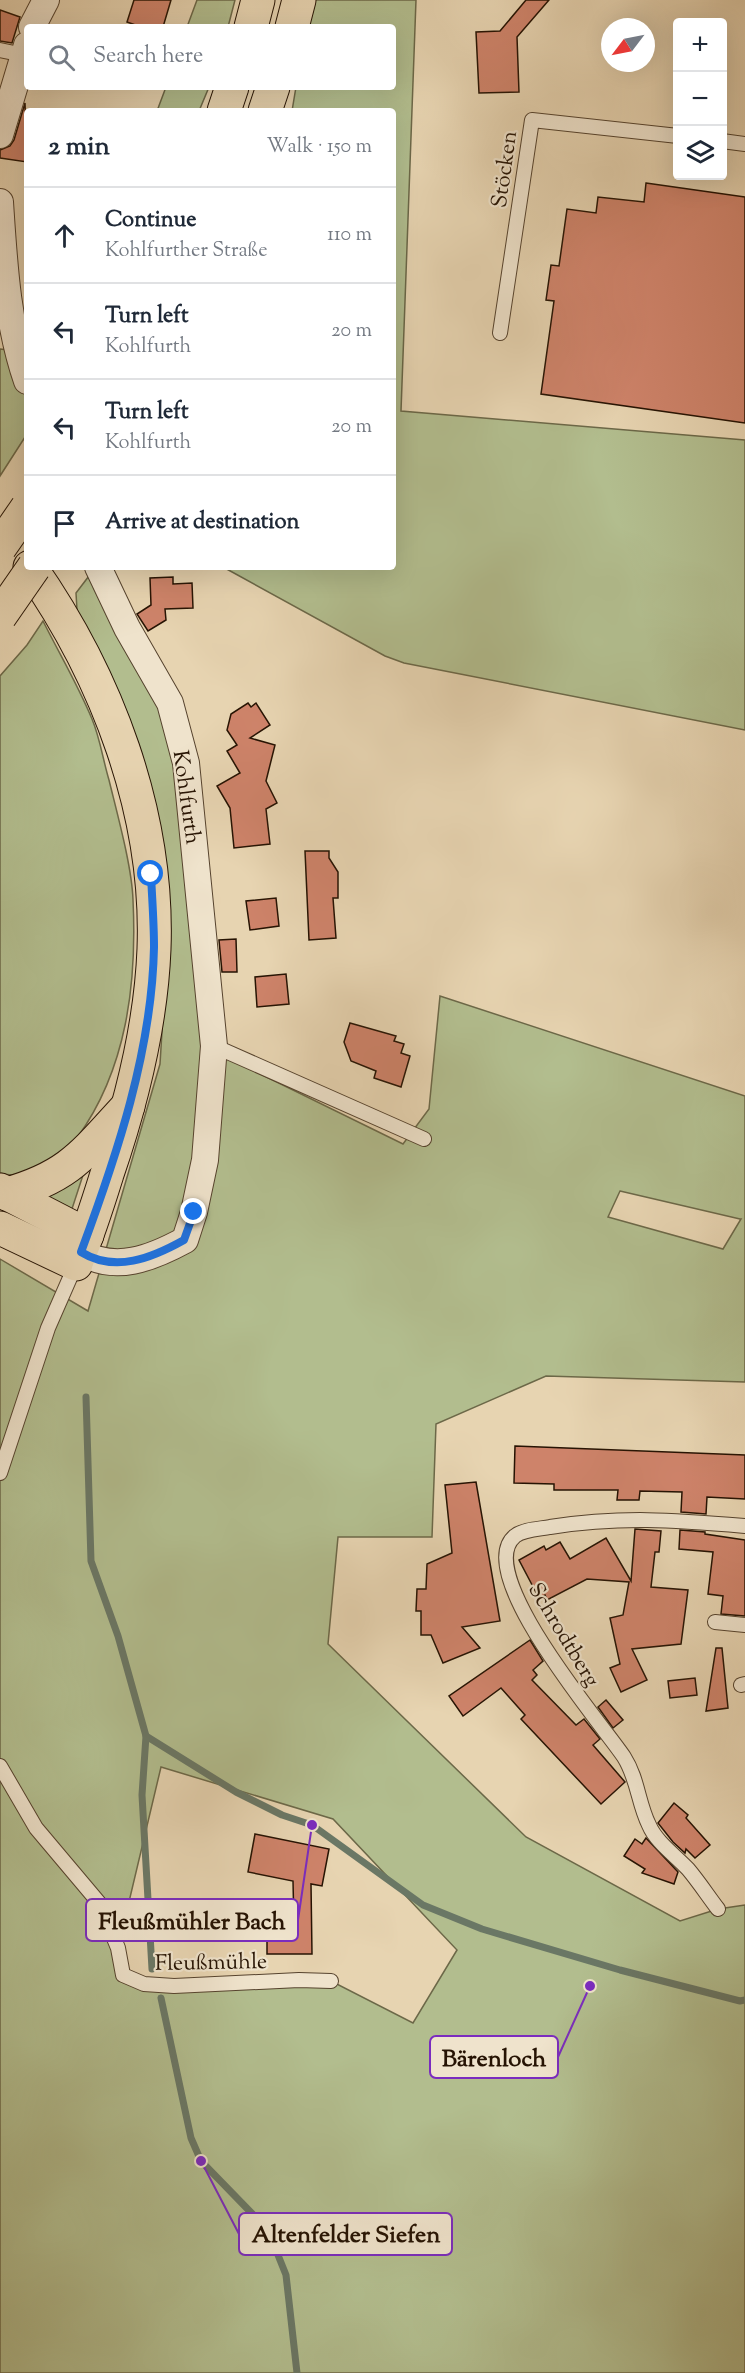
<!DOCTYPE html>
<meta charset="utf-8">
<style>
:root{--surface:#fff;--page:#f6f6f7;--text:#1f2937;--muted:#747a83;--line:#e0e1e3}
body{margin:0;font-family:"Sorts Mill Goudy",serif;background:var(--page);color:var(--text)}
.controls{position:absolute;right:18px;top:18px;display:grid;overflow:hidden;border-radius:6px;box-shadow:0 6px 24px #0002}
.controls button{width:54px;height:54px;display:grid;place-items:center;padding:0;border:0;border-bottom:2px solid var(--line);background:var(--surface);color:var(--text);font:30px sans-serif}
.compass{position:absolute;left:601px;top:18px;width:54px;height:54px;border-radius:50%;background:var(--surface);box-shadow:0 6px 24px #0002;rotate:238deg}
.stop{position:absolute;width:18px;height:18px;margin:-14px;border:4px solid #1a73e8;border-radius:50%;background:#fff}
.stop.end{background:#1a73e8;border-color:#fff;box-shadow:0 2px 6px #0008}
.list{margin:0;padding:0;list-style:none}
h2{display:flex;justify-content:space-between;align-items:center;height:78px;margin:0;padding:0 24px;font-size:26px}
h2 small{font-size:20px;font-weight:400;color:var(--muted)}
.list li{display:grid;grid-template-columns:39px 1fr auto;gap:18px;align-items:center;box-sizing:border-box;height:96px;padding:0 24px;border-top:2px solid var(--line)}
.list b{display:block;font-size:22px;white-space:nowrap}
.list p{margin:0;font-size:20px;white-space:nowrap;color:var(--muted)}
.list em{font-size:20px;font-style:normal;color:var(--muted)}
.icon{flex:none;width:33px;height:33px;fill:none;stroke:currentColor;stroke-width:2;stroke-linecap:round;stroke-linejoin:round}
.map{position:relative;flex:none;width:745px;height:2373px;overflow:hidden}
.search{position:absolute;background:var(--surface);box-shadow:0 6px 24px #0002;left:24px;top:24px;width:372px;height:66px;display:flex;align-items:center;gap:15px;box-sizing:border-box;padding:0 21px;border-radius:6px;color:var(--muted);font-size:22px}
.panel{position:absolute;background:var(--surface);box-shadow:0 6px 24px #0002;left:24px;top:108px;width:372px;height:462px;border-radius:6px}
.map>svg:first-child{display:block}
.green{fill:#b2bd8e;stroke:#6c6848;stroke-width:1.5;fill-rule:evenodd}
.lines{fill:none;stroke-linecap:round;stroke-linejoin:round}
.stream{stroke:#6a7765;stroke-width:7}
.building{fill:#ce836a;stroke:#261303;stroke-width:1.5}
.lane-casing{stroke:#56432e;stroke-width:16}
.street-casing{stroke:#56432e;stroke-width:28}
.primary-casing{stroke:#261303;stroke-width:35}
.highway-casing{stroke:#261303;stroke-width:35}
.lane{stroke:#efe3cc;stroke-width:14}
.street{stroke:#efe3cc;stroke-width:26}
.primary{stroke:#e7d4b1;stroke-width:33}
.highway{stroke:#e7d4b1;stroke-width:33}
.highway-bridge-casing{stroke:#261303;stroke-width:35;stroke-linecap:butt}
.highway-bridge{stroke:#e7d4b1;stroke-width:33}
.route{stroke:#1a73e8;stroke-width:8}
.labels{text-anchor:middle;stroke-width:4.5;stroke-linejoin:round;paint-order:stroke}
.street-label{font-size:22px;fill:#261303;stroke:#efe3cc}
.leader{fill:none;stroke:#7b2cbf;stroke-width:2}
.callout-dot{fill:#7b2cbf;stroke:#efe3cc;stroke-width:2}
.callout{fill:#efe3cc;stroke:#7b2cbf;stroke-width:2}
.callout-label{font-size:24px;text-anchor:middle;font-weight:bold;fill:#261303}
</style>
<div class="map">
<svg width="745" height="2373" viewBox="0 0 745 2373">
<rect width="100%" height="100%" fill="#e7d4b1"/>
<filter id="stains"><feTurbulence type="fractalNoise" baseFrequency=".00333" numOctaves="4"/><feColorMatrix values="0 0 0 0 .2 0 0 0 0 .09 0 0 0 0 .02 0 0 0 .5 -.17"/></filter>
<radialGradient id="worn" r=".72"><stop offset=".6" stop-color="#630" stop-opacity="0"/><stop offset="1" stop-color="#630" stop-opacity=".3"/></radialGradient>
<g class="green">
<path d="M197,0H235L228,27H187Z"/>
<path d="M311,0H416L401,411L745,440V730L404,663L385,656L223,567H393V111H292L296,87H393V27H306Z"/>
<path d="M166,87H209L199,111H157Z"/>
<path d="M0,349L27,352V434L0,476Z"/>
<path d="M92,572L158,700L178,766L201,1038L240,1064L403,1144L429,1109L440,996L745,1096V1382L546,1376L436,1424L432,1537H338L328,1644L526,1837L680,1921L718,1909L745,1905V2373H0V1259L88,1311L160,1064L167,950L77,610L76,593ZM620,1191L740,1219H741L723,1249L608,1217ZM161,1767L333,1819L457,1950L413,2023L331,1981L144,1984L123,1975L118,1948Z"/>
<path d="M43,621C59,653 78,685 92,719C100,738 103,760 109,780C117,813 132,867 133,900C137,983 127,1069 77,1138C61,1160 29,1182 0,1173V676L27,645Z"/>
<path d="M84,1172L70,1215L42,1200Z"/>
</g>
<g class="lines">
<g class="stream">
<path d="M86,1397L91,1561L118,1636L146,1736L236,1792L282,1815L312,1825L423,1905L482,1929L620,1970L740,2001L745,2000"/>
<path d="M146,1736L142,1795L152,1969"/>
<path d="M161,1998L191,2138L201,2161L268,2230L286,2275L297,2373"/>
</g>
</g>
<g class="building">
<path d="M134,0H171L163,27H141L127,22Z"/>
<path d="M526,0H549L517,37L519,92L479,93L476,32L500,31Z"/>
<path d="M0,10L20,17L12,43L0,41Z"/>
<path d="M25,103L27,162L0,158V150L10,146L14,140Z"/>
<path d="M646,183L745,197V423L541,394L554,301L546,300L551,265L559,266L567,209L596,213L598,197L644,202Z"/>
<path d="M173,577V584L192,583L193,608L165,609L166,620L148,631L137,614L151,605L150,578Z"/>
<path d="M248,703L251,707L256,703L270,725L250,738L275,745L266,781L277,803L266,809L270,844L234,848L230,808L217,786L240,773L227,751L237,745L227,730L231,714Z"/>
<path d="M305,851H329V858L338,872V898H333L336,938L309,940Z"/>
<path d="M276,898L279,926L250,930L246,901Z"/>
<path d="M236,939L237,972H222L219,940Z"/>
<path d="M286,974L289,1004L257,1007L255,977Z"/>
<path d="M350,1023L396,1036L394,1041L404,1044L401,1053L410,1056L401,1087L374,1078L376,1071L351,1061L344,1042Z"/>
<path d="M515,1446L745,1455V1499L707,1497L706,1514L681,1512L682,1492L640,1491L639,1500H617L618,1490H554V1484L514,1483Z"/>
<path d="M476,1482L500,1621L462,1627L480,1648L443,1663L431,1635H421V1611H416L417,1589H426L427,1564L452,1553L445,1485Z"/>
<path d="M635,1529L661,1531L659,1552H655L651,1587L688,1590L681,1644L632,1649L647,1680L621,1692L610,1668L620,1664L610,1618L623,1615L629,1582L587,1579L547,1600L545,1595L539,1598L519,1560L544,1546L546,1550L560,1542L570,1559L606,1538L631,1581Z"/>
<path d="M680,1530L705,1532V1534L745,1540V1616L721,1614L723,1596L708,1594L713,1552L679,1549Z"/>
<path d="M530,1640L543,1661L533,1670L537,1675L532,1680L576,1725L584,1719L600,1739L593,1745L625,1782L601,1804L521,1719L525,1715L501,1688L463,1716L449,1696Z"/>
<path d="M716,1648H722L728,1708L706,1711Z"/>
<path d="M695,1678L697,1695L670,1698L668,1681Z"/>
<path d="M606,1700L623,1720L613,1728L598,1707Z"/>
<path d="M674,1803L688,1815L686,1818L710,1845L695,1858L686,1849L685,1853L673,1842L658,1823Z"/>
<path d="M255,1834L329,1849L322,1886L311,1884L312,1954H267V1927H294L293,1881L248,1872Z"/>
<path d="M646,1838L678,1872L674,1884L642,1873L645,1869L624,1856L635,1839L642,1844Z"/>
</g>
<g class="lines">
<defs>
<g id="lane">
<path d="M0,50L24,55"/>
<path d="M722,141L745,144"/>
<path d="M500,333L532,120L678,136"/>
<path d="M214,1046L424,1139"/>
<path d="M0,1473L48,1328L76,1264"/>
<path d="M715,1622L745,1625"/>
<path d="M741,1685L745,1684"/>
<path d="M0,1766L36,1828L100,1904L118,1948L123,1975L144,1984L174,1986L299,1980L331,1981"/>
<path d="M718,1909C708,1896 699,1882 688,1869C676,1856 656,1842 649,1825C638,1803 638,1779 624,1757C602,1724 471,1572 515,1536C524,1529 540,1529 550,1527C621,1516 674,1520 745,1526"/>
</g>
<g id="street">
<path d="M32,27L46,0"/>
<path d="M0,135L27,45"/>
<path d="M0,202C4,262 7,323 27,381"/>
<path d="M81,1252C115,1273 152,1258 185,1240L194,1212L205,1160L214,1046L186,763L170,703L127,628L98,567"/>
</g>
<path id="primary" d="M30,567C107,677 159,813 154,949C151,1026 132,1101 107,1174C98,1203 89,1232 77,1260"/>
<g id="highway">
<path d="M251,27L258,0"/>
<path d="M292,27L299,0"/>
<path d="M224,111L232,87"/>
<path d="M265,111L273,87"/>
<path d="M0,1190L87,1235"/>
<path d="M7,1194C71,1176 85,1152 128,1106"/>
<path d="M0,1228L76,1264"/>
</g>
</defs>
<use href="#lane" class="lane-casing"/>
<use href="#street" class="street-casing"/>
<use href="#primary" class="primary-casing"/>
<use href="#highway" class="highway-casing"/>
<use href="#lane" class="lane"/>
<use href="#street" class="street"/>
<use href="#primary" class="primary"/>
<use href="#highway" class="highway"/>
<defs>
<g id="highway-bridge">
<path d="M0,547L27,508"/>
<path d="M0,616L34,567"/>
</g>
</defs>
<use href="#highway-bridge" class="highway-bridge-casing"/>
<use href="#highway-bridge" class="highway-bridge"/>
</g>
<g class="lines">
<path class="route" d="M151,874C152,898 154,923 154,947C152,1051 117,1155 81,1252C115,1273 152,1258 184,1240L194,1212"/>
</g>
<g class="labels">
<g class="street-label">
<text transform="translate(503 169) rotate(-82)" y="8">Stöcken</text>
<text transform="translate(188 797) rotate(82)" y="8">Kohlfurth</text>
<text transform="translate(565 1634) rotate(59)" y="8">Schrodtberg</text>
<text transform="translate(211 1961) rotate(-1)" y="8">Fleußmühle</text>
</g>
</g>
<path class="leader" d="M312 1825L298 1920M590 1986L558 2057M201 2161L239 2234"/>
<g class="callout-dot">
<circle cx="312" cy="1825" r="6"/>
<circle cx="590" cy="1986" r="6"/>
<circle cx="201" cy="2161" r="6"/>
</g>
<g class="callout">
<rect x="86" y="1899" width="212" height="42" rx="6"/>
<rect x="430" y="2036" width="128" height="42" rx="6"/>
<rect x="239" y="2213" width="213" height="42" rx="6"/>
</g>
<g class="callout-label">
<text x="192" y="1929">Fleußmühler Bach</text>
<text x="494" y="2066">Bärenloch</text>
<text x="346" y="2242">Altenfelder Siefen</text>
</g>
<rect width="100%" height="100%" filter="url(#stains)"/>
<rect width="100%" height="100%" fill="url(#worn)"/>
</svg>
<div class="controls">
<button>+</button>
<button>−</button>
<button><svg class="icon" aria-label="layers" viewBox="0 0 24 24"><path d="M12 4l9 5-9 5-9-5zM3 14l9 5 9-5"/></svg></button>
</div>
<svg class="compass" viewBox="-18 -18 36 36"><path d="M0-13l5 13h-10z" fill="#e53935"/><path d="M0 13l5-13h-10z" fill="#747a83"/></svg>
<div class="stop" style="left:151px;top:874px"></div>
<div class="stop end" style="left:194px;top:1212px"></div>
<div class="search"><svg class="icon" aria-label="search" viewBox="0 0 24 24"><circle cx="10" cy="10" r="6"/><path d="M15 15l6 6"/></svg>Search here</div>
<section class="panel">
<h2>2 min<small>Walk · 150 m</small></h2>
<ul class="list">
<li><svg class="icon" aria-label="ahead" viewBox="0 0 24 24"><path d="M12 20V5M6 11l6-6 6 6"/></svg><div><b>Continue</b><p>Kohlfurther Straße</p></div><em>110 m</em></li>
<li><svg class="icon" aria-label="left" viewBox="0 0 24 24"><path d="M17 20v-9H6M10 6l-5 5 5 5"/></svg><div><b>Turn left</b><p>Kohlfurth</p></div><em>20 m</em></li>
<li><svg class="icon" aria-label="left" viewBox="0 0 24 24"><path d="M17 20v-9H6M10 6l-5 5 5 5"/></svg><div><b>Turn left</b><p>Kohlfurth</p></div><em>20 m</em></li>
<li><svg class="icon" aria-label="arrive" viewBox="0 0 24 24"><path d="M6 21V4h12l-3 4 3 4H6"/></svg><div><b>Arrive at destination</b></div></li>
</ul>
</section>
</div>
